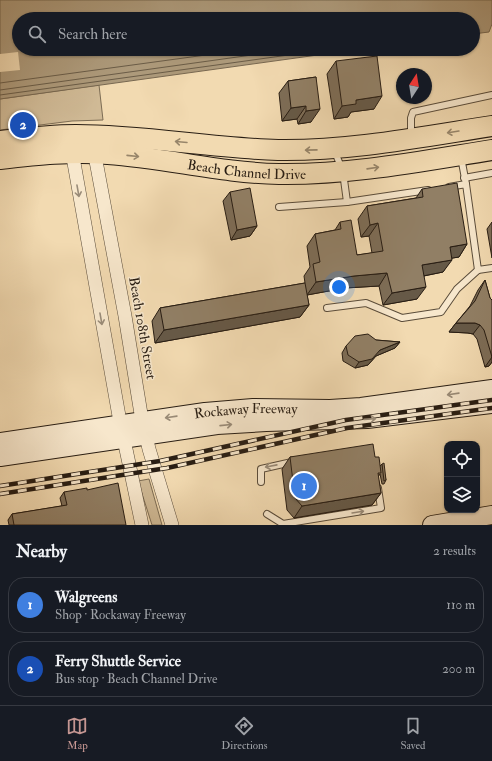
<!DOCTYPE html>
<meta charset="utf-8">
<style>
:root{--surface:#171b24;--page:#20242c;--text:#f1f3f6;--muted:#9ea1a6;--line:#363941;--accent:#c59692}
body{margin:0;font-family:"IM FELL Double Pica",serif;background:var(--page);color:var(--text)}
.controls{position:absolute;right:12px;bottom:12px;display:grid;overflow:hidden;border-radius:8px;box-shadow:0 1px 3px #0004}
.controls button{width:36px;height:36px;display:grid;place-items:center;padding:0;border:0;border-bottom:1px solid var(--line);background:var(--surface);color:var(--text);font:20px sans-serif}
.compass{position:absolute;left:396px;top:68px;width:36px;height:36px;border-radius:50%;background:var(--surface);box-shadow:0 1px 3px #0004;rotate:12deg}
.you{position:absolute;left:339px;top:287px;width:14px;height:14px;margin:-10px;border:3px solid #fff;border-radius:50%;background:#1a73e8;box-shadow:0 0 0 6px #1a73e833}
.badge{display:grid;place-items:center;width:26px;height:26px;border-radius:50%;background:var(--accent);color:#fff;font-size:13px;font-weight:700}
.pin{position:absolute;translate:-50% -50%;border:2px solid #fff;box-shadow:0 1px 4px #0006}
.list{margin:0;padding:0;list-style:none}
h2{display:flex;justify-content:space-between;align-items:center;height:52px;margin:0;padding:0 16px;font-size:17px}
h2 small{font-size:13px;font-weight:400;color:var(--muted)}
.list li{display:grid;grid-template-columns:26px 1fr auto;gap:12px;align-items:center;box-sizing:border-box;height:56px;margin:0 8px 8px;padding:0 8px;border:1px solid var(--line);border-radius:16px}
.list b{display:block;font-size:15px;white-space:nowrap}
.list p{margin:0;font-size:13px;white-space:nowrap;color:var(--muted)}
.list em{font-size:13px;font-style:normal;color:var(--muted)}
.icon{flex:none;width:22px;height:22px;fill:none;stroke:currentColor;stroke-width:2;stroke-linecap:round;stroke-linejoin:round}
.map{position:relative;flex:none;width:492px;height:525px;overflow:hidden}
.search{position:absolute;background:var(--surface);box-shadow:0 1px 3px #0004;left:12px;right:12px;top:12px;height:44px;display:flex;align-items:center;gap:10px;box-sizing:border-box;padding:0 14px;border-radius:22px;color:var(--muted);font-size:15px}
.sheet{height:180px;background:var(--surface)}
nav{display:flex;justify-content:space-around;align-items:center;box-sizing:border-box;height:56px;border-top:1px solid var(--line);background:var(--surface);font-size:11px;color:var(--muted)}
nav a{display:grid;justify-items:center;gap:2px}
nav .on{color:var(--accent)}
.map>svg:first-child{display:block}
.green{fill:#d0ba96;stroke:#7c6c54}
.water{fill:#ad9a7b;stroke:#786851}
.pier{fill:#f2dab1}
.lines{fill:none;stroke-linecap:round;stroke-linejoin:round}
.shore{stroke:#6a5c47;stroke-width:1}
.lane-casing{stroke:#5a4c3a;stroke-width:8}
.street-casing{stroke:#5a4c3a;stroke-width:14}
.secondary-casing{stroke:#281d13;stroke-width:20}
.primary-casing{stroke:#281d13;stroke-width:22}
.lane{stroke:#f7e7cc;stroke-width:6}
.street{stroke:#f7e7cc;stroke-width:13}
.secondary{stroke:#f7e7cc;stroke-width:18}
.primary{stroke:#f2dab1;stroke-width:20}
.rail-casing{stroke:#281d13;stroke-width:4.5}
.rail{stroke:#f7e7cc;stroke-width:3;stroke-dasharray:9;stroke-linecap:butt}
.wall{fill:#7d6d57;stroke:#281d13}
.shaded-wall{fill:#665947;stroke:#281d13}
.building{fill:#917f65;stroke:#281d13}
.oneway{stroke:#97856a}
.oneway2{stroke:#9a8c79}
.labels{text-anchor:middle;stroke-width:3;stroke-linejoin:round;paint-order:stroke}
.street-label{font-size:14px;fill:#281d13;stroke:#f7e7cc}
</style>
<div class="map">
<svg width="492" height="525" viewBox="0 0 492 525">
<rect width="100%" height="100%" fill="#f2dab1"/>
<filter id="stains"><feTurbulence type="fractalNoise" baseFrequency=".005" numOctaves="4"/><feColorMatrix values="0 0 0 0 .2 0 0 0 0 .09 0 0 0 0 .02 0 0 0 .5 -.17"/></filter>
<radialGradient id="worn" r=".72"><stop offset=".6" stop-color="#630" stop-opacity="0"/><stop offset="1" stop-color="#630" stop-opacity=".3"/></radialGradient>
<g class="green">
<path d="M99,85L103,120L72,121L0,130V99Z"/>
<path d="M149,479L162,525H152L138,481Z"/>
</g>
<path class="water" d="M0,0H492V24L489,32L473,34V19H19V49H361L0,99Z"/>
<path class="pier" d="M18,52L20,70L0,72V54Z"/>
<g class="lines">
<g class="shore">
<path d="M0,83L250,49"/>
<path d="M0,90L295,49"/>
<path d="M0,95L332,49"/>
</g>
<defs>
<g id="lane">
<path d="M411,135V118L413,112L492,95"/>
<path d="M335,152L343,172L347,202"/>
<path d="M461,157L466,184"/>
<path d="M464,178L492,173"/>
<path d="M449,187L466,184L478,270L492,268"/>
<path d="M279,207L347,202L428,190"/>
<path d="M327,308L366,303L402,318L441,312L457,289L478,270"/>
<path d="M261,482V469L292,462"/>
<path d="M267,514L283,524L381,508L378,488"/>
</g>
<g id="street">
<path d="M93,145L125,316L141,414L149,449L172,525"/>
<path d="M71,146L119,416L142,525"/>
</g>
<g id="secondary">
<path id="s1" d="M0,442L205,412L253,408L330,409L361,407L492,389"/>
<path d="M0,457L217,425L266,422L367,419L492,404"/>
<path d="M432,525L492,515"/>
</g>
<g id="primary">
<path d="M0,141C25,138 50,135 76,135C143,135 211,148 278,150C350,151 421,137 492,126"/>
<path id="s2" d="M0,159C36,155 72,151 108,154C166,158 222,173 279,174C351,175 422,161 492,150"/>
</g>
</defs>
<use href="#lane" class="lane-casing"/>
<use href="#street" class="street-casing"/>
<use href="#secondary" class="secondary-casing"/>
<use href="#primary" class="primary-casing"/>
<use href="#lane" class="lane"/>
<use href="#street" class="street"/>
<use href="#secondary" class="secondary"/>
<use href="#primary" class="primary"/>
<defs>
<g id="rail">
<path d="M0,486L160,461L346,420L492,400"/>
<path d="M0,494L167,468L347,428L492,408"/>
</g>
</defs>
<use href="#rail" class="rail-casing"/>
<use href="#rail" class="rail"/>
</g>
<g class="wall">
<path d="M336,61L374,109L351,112L348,117L334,119L327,74Z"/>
<path d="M316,77L311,122L298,124L297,119L282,121L279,93L288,81Z"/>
<path d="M422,189L467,244L459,257L452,258L443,272L424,276L417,299L383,305L379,286L345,288L307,295L309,305L300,317L155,343L152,321L160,308L305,283L304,276L310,267L307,246L315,234L335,230L340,222L357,255L372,253L369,236L361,237L358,219L367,206L416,198Z"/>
<path d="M230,192L257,226L250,236L231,240L223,201Z"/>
<path d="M492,222V258L487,229Z"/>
<path d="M485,280L490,298L492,300V362L489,366L485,367L477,339L473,334L468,333L449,332L456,323L470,306L478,290Z"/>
<path d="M376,340L400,342L395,348L376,356L368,365L355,368L343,361L342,353L346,346Z"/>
<path d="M290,457H375L380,466L382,464L386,480L384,484H382L380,474L378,477L381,493L372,505L294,518L287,510L282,469Z"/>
<path d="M64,492L126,525H9L8,520L12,514L62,506L60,498Z"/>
</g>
<g class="shaded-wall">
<path d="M382,96L374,109L351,112L348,117L334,119L342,106L356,100Z"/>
<path d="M306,106L297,119L282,121L291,108Z"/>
<path d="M320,109L311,122L298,124L306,111Z"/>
<path d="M378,223L369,236L361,237L370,225Z"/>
<path d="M257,226L250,236L231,240L237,230Z"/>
<path d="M467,244L459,257L441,260L450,247Z"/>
<path d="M452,260L443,272L413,278L422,265Z"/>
<path d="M387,273L379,286L345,288L307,295L316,282L354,276Z"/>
<path d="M426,287L417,299L383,305L392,293Z"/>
<path d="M309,305L300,317L155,343L164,330Z"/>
<path d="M456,323H475L480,325L473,334L468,333L449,332Z"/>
<path d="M400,342L395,348L376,356L368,365L355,368L359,362L380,350Z"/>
<path d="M492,357V362L489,366L485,367Z"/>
<path d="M381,493L372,505L294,518L302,506Z"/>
</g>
<g class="building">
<path d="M377,56L382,96L356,100V104L342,106L336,61Z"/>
<path d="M316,77L320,109L306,111V106L291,108L288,81Z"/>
<path d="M457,183L467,244L450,247L452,260L422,265L426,287L392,293L387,273L354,276L316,282L313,264L320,262L315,234L341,229L340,222L351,220L357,255L383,251L378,223L370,225L367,206L423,197L422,189Z"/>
<path d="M250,188L257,226L237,230L230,192Z"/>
<path d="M485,280L490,298L492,300V357L484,330L480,325L475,323H456L475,301Z"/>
<path d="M305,283L309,305L164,330L160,308Z"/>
<path d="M368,334L376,340L400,342L380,350L372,359L359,362L348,355L346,346L355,336Z"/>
<path d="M373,444L375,457H379L381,473H378L381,493L302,506L295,498L290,457Z"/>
<path d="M384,463L386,480L384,481L382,464Z"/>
<path d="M118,483L126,525H14L12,514L67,505L64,492L87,488V490Z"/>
</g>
<defs><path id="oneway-shaft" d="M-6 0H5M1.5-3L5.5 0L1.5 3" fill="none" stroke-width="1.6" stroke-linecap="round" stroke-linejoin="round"/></defs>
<g class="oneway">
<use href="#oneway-shaft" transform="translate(453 132) rotate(171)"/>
<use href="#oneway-shaft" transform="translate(181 142) rotate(-175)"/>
<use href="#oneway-shaft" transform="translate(311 150) rotate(179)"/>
<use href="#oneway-shaft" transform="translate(133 156) rotate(6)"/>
<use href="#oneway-shaft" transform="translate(373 168) rotate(-8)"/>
</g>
<g class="oneway2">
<use href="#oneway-shaft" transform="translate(78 191) rotate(80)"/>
<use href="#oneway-shaft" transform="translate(101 319) rotate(80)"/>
<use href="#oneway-shaft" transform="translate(453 394) rotate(172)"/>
<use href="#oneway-shaft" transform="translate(171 417) rotate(172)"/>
<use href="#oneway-shaft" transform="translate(370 419) rotate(-4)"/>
<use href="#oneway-shaft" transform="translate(226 425) rotate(-6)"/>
<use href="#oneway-shaft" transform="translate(271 466) rotate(169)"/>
<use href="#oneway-shaft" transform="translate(358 512) rotate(-9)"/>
</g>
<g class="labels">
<g class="street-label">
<text dy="5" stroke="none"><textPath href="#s2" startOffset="248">Beach Channel Drive</textPath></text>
<text transform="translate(143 328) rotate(80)" y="5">Beach 108th Street</text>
<text dy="5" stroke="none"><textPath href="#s1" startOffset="248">Rockaway Freeway</textPath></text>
</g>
</g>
<rect width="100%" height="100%" filter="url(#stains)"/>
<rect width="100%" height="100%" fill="url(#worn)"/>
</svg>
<div class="controls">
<button><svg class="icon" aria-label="locate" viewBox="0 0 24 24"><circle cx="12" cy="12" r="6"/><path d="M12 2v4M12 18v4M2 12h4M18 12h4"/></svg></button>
<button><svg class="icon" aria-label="layers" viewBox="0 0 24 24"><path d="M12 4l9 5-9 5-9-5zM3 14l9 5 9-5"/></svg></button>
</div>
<svg class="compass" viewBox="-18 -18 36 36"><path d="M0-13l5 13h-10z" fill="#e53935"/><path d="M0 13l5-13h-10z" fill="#9ea1a6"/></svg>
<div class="you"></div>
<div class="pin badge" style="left:304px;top:486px;background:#3f7fe0">1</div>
<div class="pin badge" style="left:23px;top:125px;background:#1a4fb4">2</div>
<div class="search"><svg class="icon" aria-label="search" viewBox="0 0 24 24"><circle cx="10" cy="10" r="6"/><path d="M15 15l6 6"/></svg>Search here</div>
</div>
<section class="sheet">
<h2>Nearby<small>2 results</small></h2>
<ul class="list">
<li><span class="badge" style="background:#3f7fe0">1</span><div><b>Walgreens</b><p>Shop · Rockaway Freeway</p></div><em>110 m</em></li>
<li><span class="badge" style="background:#1a4fb4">2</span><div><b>Ferry Shuttle Service</b><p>Bus stop · Beach Channel Drive</p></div><em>200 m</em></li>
</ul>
</section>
<nav>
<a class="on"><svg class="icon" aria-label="map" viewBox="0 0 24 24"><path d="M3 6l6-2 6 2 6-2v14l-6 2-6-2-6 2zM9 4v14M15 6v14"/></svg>Map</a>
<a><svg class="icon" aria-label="directions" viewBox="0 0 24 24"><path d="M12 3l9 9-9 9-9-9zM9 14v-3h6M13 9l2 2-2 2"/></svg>Directions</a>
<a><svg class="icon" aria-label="saved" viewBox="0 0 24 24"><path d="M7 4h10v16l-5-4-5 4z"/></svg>Saved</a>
</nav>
